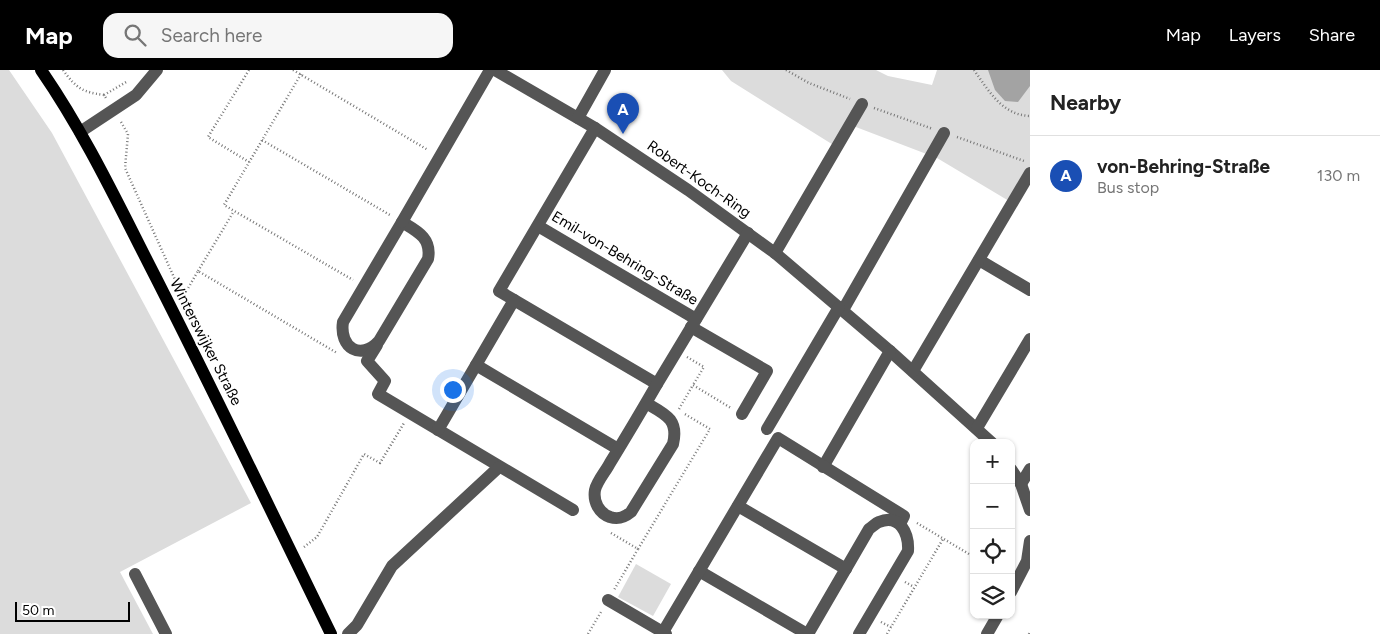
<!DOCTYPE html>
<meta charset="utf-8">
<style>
:root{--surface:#fff;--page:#f6f6f6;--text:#222;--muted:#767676;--line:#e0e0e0;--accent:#000}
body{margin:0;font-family:Figtree,sans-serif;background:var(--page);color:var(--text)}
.controls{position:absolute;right:15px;bottom:15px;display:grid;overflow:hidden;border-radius:10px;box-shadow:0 1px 4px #0004}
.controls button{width:45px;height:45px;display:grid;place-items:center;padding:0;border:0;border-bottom:1px solid var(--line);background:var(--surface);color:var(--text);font:25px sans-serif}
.scale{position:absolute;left:15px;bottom:12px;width:115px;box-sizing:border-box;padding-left:5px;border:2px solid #000;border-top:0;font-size:14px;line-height:18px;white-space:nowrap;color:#000;-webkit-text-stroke:4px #fff;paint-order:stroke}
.you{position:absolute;left:452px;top:319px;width:18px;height:18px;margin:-12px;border:4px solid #fff;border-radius:50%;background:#1a73e8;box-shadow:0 0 0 8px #1a73e833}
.badge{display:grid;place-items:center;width:32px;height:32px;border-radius:50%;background:var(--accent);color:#fff;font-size:16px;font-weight:700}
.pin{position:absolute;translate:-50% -41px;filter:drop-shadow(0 1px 2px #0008)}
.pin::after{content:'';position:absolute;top:26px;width:18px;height:15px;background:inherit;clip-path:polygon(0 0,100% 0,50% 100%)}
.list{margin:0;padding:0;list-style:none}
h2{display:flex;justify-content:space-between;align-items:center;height:65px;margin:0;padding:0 20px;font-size:21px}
h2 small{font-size:16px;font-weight:400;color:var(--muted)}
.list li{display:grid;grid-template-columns:32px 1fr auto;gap:15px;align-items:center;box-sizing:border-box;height:80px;padding:0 20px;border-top:1px solid var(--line)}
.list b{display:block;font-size:19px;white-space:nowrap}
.list p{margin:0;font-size:16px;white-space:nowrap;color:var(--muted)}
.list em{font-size:16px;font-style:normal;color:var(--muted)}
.icon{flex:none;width:28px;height:28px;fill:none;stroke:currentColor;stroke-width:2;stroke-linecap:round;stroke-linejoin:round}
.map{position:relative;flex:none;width:1030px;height:564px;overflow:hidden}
header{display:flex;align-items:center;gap:30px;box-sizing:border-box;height:70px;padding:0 25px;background:var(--accent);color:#fff}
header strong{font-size:24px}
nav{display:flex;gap:28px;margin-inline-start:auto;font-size:18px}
.search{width:350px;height:45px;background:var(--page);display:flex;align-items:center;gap:12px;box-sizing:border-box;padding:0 18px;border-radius:15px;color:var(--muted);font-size:19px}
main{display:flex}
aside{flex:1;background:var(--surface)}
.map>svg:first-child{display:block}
.green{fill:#dcdcdc}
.water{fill:#a3a3a3}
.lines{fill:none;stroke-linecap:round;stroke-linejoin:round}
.path{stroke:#777;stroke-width:2.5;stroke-dasharray:1 2.5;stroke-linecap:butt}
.minor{stroke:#555;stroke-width:12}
.major{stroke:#000;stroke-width:12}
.labels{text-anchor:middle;stroke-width:4;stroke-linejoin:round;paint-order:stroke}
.street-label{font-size:15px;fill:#000;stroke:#fff}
</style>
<header>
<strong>Map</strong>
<div class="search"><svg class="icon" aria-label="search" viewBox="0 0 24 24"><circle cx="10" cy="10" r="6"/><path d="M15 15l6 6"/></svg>Search here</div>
<nav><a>Map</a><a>Layers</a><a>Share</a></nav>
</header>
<main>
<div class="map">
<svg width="1030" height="564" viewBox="0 0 1030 564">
<rect width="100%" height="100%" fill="#fff"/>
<g class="green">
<path d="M0,0H9L52,63L251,433L120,502L153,564H0Z"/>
<path d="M722,0H876L888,6L932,15L937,0H1030V106L1009,131L937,88L848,54L835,76L731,11Z"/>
<path d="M636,494L671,514L653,546L618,527Z"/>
</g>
<path class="water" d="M988,0H1030V16L1018,32L1005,31L995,20Z"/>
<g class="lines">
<g class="path">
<path d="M63,0C76,18 82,22 104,25L106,28"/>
<path d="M249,0L208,67L249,92"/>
<path d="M293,0L428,80"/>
<path d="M786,0L809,13L850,29"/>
<path d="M974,0C989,21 1002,45 1030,46"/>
<path d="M301,4L224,135L353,210"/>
<path d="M104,25L128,11"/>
<path d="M874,38L933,59"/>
<path d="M121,52L128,64L125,98L181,223"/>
<path d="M957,67L1024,91"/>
<path d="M262,70L390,145"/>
<path d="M198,201L234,141"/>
<path d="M183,227L198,201L337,283"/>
<path d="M687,287L704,297L693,315"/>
<path d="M679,339L693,315L731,338"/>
<path d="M917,453L974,487"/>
<path d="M611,463L638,479L614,520"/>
<path d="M304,477L317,467L364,384L380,393L404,353"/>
<path d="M638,479L710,359L683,343"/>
<path d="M905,512L914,517"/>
<path d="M881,552L891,557"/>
<path d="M588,564L601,542"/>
<path d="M887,564L943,469"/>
<path d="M1029,564L1030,561"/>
</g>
<g class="minor">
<path d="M495,0L595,58L688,120L775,183L890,281L992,373"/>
<path d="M578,48L605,0"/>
<path d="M80,62L136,25L157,0"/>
<path d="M402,152C417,161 432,168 428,189L379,271C361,291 339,278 343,252Z"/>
<path d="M402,152L490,0"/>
<path d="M538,156L696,249"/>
<path d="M775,183L862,34"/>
<path d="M979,190L1030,220"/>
<path d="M514,230L657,314"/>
<path d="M843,240L944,63"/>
<path d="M691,257L767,301L742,344"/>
<path d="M377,275L367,291L385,311L378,324L573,440"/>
<path d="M476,295L618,379"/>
<path d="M913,301L1030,103"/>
<path d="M646,333C665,344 679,349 673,374L631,442C625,447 619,450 610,447C599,443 593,432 595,420C597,411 606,401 610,393C626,367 642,340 657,314L748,163"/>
<path d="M977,358L1030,269"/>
<path d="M767,359L839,237"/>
<path d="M438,360L514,230L499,221L595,58"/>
<path d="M823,397L890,281"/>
<path d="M1011,399L1021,414L1030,440"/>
<path d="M1021,414L1030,399"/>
<path d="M738,436L846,499"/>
<path d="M699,501L807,564"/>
<path d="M135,504L166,564"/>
<path d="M1011,522L1027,491L1030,471"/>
<path d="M608,530L666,564"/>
<path d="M663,562L778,368L904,446L900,454"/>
<path d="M348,564L357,555L392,496L499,397"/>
<path d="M808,564L869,459C872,457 876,453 879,452C900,443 909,464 908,481L859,564"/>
<path d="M987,564L998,545"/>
</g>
<path class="major" d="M41,0C86,65 120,138 156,208C216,326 273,445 331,564"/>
</g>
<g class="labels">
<g class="street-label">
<text transform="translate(699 109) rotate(35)" y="5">Robert-Koch-Ring</text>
<text transform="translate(625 188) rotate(31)" y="5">Emil-von-Behring-Straße</text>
<text transform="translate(206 272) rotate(63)" y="5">Winterswijker Straße</text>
</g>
</g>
</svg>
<div class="controls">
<button>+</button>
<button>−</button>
<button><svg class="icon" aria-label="locate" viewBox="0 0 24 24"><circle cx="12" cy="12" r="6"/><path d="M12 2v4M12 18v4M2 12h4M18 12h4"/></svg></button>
<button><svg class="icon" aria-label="layers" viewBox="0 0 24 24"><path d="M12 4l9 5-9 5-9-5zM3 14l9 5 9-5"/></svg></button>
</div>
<div class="scale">50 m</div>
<div class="you"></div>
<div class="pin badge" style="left:623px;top:64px;background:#1a4fb4">A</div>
</div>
<aside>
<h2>Nearby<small></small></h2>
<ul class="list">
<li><span class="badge" style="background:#1a4fb4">A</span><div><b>von-Behring-Straße</b><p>Bus stop</p></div><em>130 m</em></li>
</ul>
</aside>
</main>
